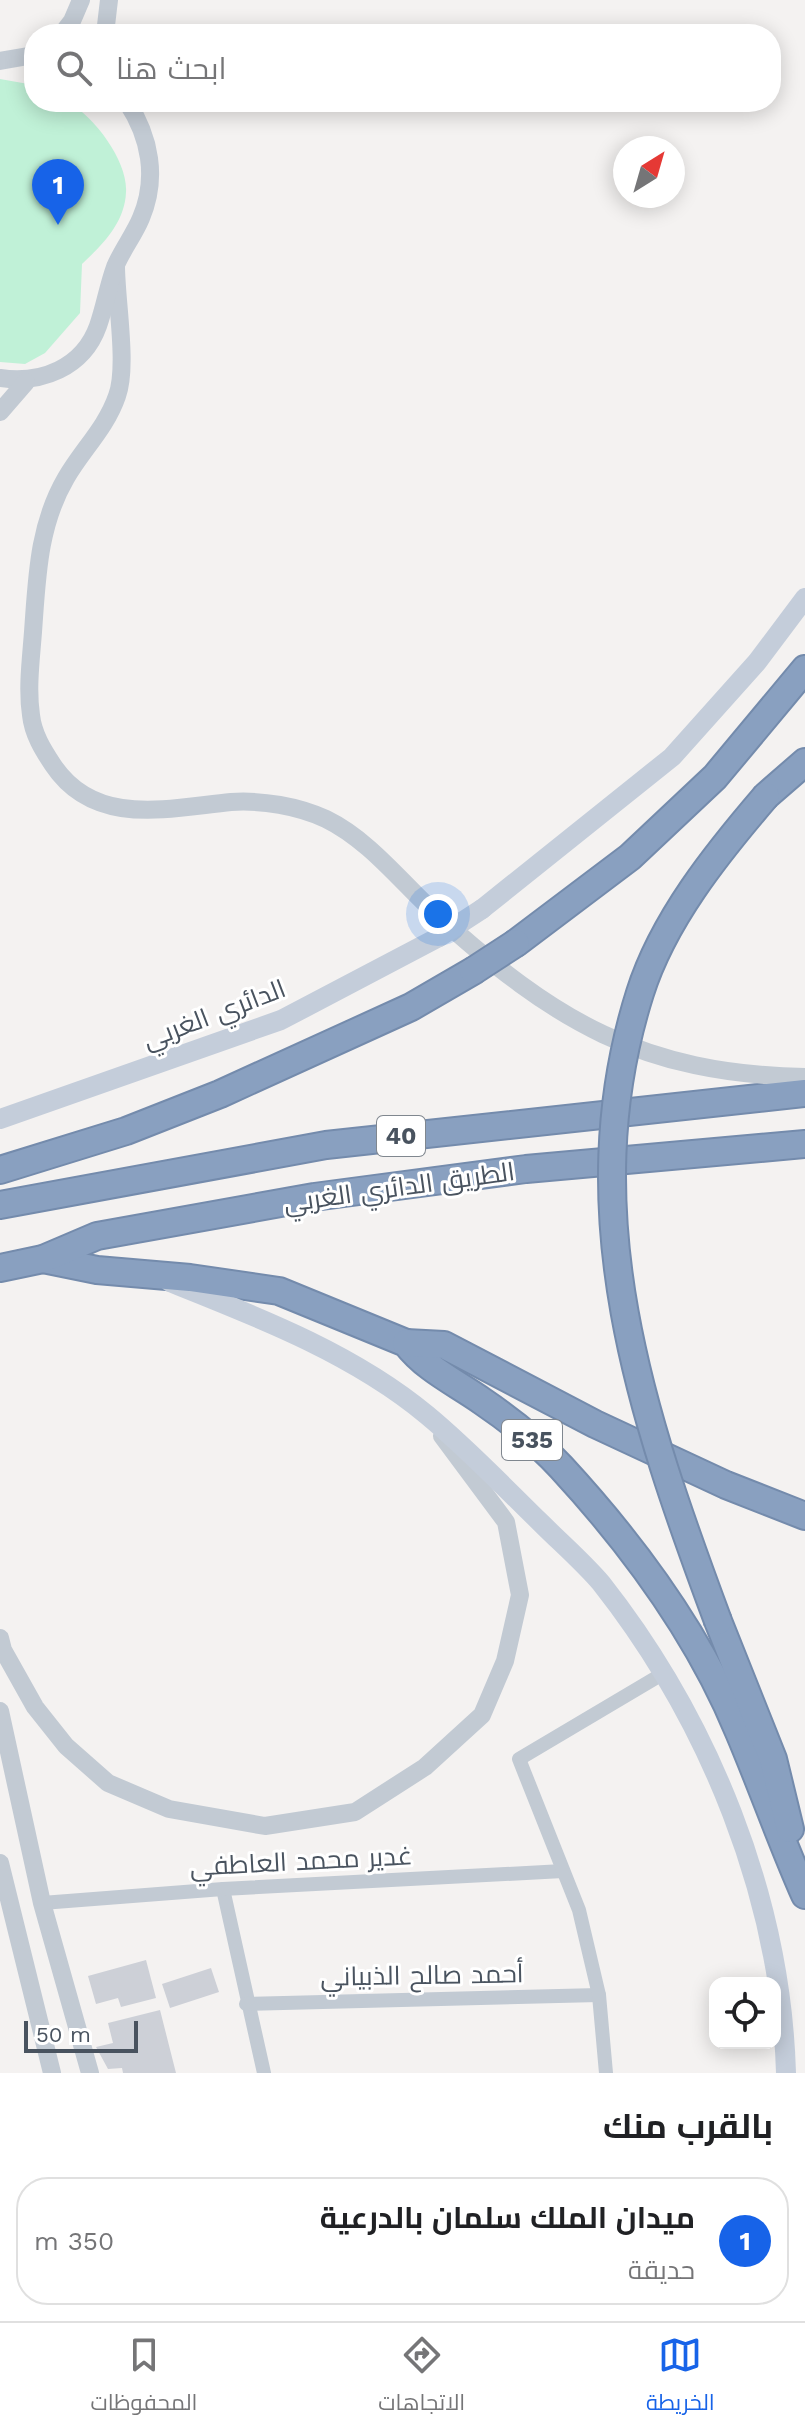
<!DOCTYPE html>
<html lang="ar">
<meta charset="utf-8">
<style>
:root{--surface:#fff;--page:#f6f6f6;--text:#202124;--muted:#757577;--line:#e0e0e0;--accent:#1763e8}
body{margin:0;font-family:"Work Sans",Cairo,sans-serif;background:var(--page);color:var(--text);direction:rtl}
.controls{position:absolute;right:24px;bottom:24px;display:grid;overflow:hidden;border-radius:16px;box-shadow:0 4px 20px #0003}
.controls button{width:72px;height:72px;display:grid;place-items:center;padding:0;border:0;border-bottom:2px solid var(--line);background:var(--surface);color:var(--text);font:40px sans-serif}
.compass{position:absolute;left:613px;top:136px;width:72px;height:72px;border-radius:50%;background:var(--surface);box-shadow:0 4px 20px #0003;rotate:37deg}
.scale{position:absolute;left:24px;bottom:20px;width:114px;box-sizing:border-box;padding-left:8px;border:4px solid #49535f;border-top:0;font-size:22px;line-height:28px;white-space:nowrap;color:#49535f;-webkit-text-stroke:6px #fff;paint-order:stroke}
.you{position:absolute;left:438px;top:914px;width:28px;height:28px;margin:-20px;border:6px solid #fff;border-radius:50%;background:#1a73e8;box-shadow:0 0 0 12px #1a73e833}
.badge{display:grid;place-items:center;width:52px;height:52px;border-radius:50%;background:var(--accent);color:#fff;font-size:26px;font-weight:700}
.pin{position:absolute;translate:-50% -66px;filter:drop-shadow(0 2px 4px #0008)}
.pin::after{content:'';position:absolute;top:42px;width:28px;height:24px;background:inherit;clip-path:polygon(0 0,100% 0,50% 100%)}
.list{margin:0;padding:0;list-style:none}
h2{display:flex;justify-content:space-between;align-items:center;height:104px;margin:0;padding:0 32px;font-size:34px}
h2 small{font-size:26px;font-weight:400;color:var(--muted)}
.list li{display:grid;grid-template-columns:52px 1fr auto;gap:24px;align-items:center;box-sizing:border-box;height:128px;margin:0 16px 16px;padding:0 16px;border:2px solid var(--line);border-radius:32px}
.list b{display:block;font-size:30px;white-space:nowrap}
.list p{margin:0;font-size:26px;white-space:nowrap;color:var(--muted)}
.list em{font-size:26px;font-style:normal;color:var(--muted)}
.icon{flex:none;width:44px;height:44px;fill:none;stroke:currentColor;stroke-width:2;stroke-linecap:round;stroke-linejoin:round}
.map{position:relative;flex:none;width:805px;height:2073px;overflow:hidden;direction:ltr}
.search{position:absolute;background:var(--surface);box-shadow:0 4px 20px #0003;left:24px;right:24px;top:24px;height:88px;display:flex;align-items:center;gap:20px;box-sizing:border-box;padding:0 28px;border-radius:32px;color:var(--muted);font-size:30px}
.sheet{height:248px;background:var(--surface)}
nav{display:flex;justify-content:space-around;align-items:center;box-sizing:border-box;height:112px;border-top:2px solid var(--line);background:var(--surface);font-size:22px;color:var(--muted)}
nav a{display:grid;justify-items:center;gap:4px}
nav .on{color:var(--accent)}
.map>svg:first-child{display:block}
.green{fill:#c0f1d7}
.building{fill:#cdd0d7}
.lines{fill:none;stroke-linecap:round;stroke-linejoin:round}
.motorway-casing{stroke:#748bac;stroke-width:30}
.minor{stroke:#c2cad3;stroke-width:14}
.tertiary{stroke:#c2cad3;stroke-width:18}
.secondary{stroke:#c4cdda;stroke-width:20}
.motorway{stroke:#89a0c0;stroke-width:26}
.motorway-bridge-casing{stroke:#748bac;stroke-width:30;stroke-linecap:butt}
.secondary-bridge{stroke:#c4cdda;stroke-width:20}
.motorway-bridge{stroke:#89a0c0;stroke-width:26}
.labels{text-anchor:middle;stroke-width:6;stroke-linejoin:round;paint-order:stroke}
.shield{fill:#fff;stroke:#80878f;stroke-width:2}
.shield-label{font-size:24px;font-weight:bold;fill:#49535f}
.street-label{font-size:26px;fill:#49535f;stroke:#fff}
</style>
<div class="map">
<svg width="805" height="2073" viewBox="0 0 805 2073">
<rect width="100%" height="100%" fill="#f4f2f1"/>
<path class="green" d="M0,79L34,85V102C44,102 62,99 71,104C96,119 128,162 126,192C125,223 102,245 82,264L80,313L45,353L25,364L0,362Z"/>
<g class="building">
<path d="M146,1960L156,1998L121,2007L118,1998L96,2004L88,1976Z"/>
<path d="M211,1968L219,1992L170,2008L162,1984Z"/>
<path d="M160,2010L176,2073H123L122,2068L108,2069L96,2047L113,2043L108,2023Z"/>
</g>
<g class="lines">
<defs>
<g id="motorway">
<path d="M766,796L805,762"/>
<path d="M516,943L630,857L715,777L805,669"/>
<path d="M0,1170L126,1131L220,1094L411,1007L473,971"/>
<path d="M0,1205L326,1145L805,1093"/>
<path d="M43,1259L97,1270L190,1278L279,1291L406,1343C426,1369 455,1382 482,1401C510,1420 538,1442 561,1467C632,1544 699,1635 739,1732C762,1786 781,1841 805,1895"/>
<path d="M0,1268L43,1259L97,1236L314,1197L526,1169L805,1144"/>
<path d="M406,1343L444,1345L595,1424L726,1485L805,1516"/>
<path d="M718,1621L773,1759L790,1829"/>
</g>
</defs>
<use href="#motorway" class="motorway-casing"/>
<g class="minor">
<path d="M223,1889L264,2073"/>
<path d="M42,1903L223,1889L563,1871"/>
<path d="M246,2004L599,1995"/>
<path d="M606,2073L599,1995L579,1910L519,1759L664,1673"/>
</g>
<g class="tertiary">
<path d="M62,34L72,21L81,0"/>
<path d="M105,34L109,0"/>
<path d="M0,61L34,55"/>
<path d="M116,266C116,300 128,367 117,396C106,428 82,450 66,478C38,526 37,578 33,632C31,659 27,688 31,715C33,734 43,750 53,765C95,828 169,808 231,802C262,800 298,806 326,819C369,840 401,882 436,914C554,1021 642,1074 805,1077"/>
<path d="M0,378C41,384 83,368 98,326C105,306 108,286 115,267C122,250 134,235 141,218C158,178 150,137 127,102"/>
<path d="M0,412L26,382"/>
<path d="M0,1638L3,1650L35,1707L66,1746L108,1783L169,1809L265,1826L355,1812L425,1767L482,1715L505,1661L520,1595L506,1522L442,1436"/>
<path d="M0,1711L42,1903L90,2073"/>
<path d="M0,1863L52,2073"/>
</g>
<g class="secondary">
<path d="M482,909L672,757L757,662L805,598"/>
<path d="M0,1119L281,1020L439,937"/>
<path d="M170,1282C258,1317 354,1354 427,1415C467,1448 504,1487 541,1523C561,1543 583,1562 601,1583C709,1720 781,1897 786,2073"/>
</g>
<use href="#motorway" class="motorway"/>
<defs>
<g id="motorway-bridge">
<path d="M473,971L516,943"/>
<path d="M718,1621C642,1417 571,1211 640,993C663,920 717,853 766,796"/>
</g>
</defs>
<use href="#motorway-bridge" class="motorway-bridge-casing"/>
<path class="secondary-bridge" d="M439,937L482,909"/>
<use href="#motorway-bridge" class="motorway-bridge"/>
</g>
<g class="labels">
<g class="shield">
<rect x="377" y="1116" width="48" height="40" rx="6"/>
<rect x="502" y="1420" width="60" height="40" rx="6"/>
</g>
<g class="shield-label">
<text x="401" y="1144">40</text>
<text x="532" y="1448">535</text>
</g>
<g class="street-label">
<text transform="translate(214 1014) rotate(-21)" y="9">الدائري الغربي</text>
<text transform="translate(399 1187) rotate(-8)" y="9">الطريق الدائري الغربي</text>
<text transform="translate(301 1861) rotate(-3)" y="9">غدير محمد العاطفي</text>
<text transform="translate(422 1975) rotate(-1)" y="9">أحمد صالح الذبياني</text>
</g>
</g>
</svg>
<div class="controls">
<button><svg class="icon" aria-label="locate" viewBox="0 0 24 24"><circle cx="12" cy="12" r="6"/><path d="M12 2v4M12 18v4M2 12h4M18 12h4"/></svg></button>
</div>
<svg class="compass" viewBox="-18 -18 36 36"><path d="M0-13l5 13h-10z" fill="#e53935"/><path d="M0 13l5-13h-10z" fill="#757577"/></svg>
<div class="scale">50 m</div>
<div class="you"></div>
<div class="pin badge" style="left:58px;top:225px">1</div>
<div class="search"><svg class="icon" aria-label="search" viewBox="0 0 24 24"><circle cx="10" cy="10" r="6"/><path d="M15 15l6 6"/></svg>ابحث هنا</div>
</div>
<section class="sheet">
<h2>بالقرب منك<small></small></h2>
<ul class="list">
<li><span class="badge">1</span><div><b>ميدان الملك سلمان بالدرعية</b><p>حديقة</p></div><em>350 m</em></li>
</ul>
</section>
<nav>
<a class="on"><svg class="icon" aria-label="map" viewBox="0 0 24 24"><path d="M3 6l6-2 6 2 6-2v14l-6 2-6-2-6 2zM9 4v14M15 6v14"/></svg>الخريطة</a>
<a><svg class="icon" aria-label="directions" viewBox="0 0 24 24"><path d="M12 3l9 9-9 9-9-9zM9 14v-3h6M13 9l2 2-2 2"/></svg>الاتجاهات</a>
<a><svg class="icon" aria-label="saved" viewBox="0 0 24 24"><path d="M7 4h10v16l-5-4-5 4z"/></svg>المحفوظات</a>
</nav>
